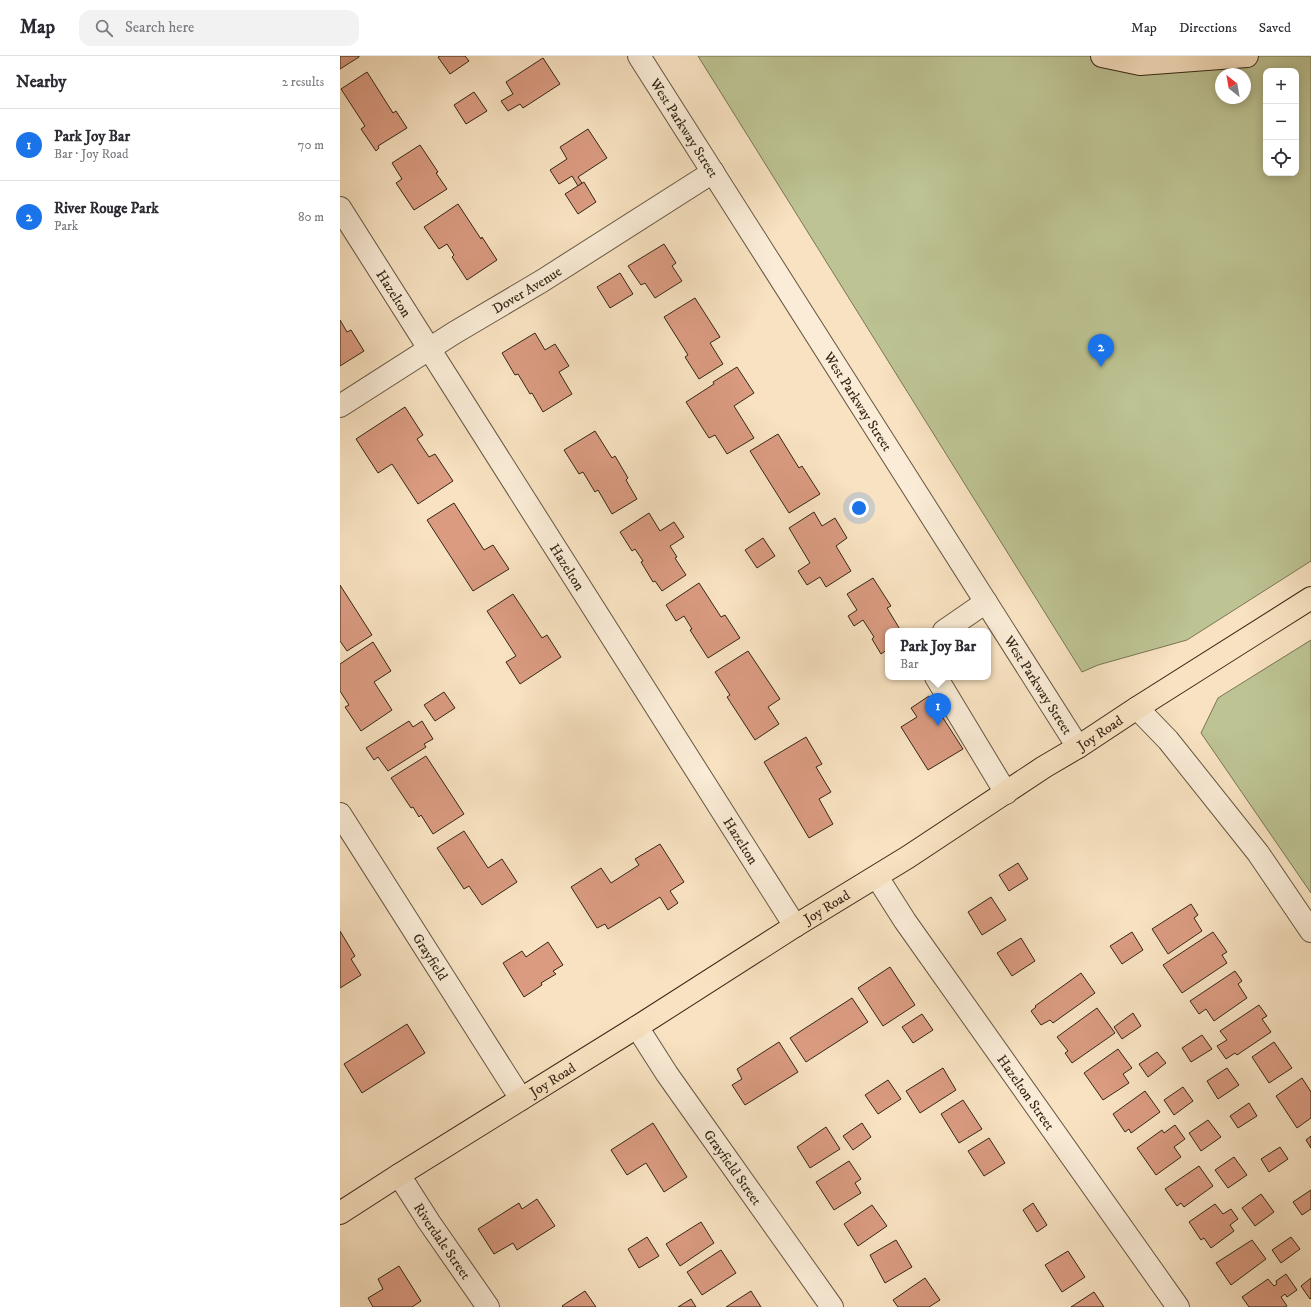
<!DOCTYPE html>
<meta charset="utf-8">
<style>
:root{--surface:#fff;--page:#f2f2f3;--text:#2b2b33;--muted:#7c7c81;--line:#e1e1e2;--accent:#1a73e8}
body{margin:0;font-family:"IM FELL DW Pica",serif;background:var(--page);color:var(--text)}
.controls{position:absolute;right:12px;top:12px;display:grid;overflow:hidden;border-radius:8px;box-shadow:0 2px 10px #0003}
.controls button{width:36px;height:36px;display:grid;place-items:center;padding:0;border:0;border-bottom:1px solid var(--line);background:var(--surface);color:var(--text);font:20px sans-serif}
.compass{position:absolute;left:875px;top:12px;width:36px;height:36px;border-radius:50%;background:var(--surface);box-shadow:0 2px 10px #0003;rotate:329deg}
.you{position:absolute;left:519px;top:452px;width:14px;height:14px;margin:-10px;border:3px solid #fff;border-radius:50%;background:#1a73e8;box-shadow:0 0 0 6px #1a73e833}
.badge{display:grid;place-items:center;width:26px;height:26px;border-radius:50%;background:var(--accent);color:#fff;font-size:13px;font-weight:700}
.pin{position:absolute;translate:-50% -33px;filter:drop-shadow(0 1px 2px #0008)}
.pin::after{content:'';position:absolute;top:21px;width:14px;height:12px;background:inherit;clip-path:polygon(0 0,100% 0,50% 100%)}
.popup{position:absolute;left:545px;top:572px;width:106px;height:52px;box-sizing:border-box;display:grid;place-content:center;border-radius:8px;background:var(--surface);filter:drop-shadow(0 1px 3px #0005);font-size:13px;white-space:nowrap;color:var(--muted)}
.popup b{font-size:15px;color:var(--text)}
.popup::after{content:'';position:absolute;left:50%;top:100%;margin-left:-8px;border:8px solid transparent;border-top-color:var(--surface)}
.list{margin:0;padding:0;list-style:none}
h2{display:flex;justify-content:space-between;align-items:center;height:52px;margin:0;padding:0 16px;font-size:17px}
h2 small{font-size:13px;font-weight:400;color:var(--muted)}
.list li{display:grid;grid-template-columns:26px 1fr auto;gap:12px;align-items:center;box-sizing:border-box;height:72px;padding:0 16px;border-top:1px solid var(--line)}
.list b{display:block;font-size:15px;white-space:nowrap}
.list p{margin:0;font-size:13px;white-space:nowrap;color:var(--muted)}
.list em{font-size:13px;font-style:normal;color:var(--muted)}
.icon{flex:none;width:22px;height:22px;fill:none;stroke:currentColor;stroke-width:2;stroke-linecap:round;stroke-linejoin:round}
.map{position:relative;flex:none;width:971px;height:1251px;overflow:hidden}
header{display:flex;align-items:center;gap:24px;box-sizing:border-box;height:56px;padding:0 20px;background:var(--surface);border-bottom:1px solid var(--line)}
header strong{font-size:19px}
nav{display:flex;gap:22px;margin-inline-start:auto;font-size:14px}
.search{width:280px;height:36px;background:var(--page);display:flex;align-items:center;gap:10px;box-sizing:border-box;padding:0 14px;border-radius:12px;color:var(--muted);font-size:15px}
main{display:flex}
aside{flex:1;background:var(--surface)}
.map>svg:first-child{display:block}
.green{fill:#bdc393;stroke:#797554;fill-rule:evenodd}
.building{fill:#da9b81;stroke:#352716}
.lines{fill:none;stroke-linecap:round;stroke-linejoin:round}
.minor-casing{stroke:#665641;stroke-width:24}
.major-casing{stroke:#352716;stroke-width:24}
.minor{stroke:#faecd7;stroke-width:22}
.major{stroke:#f8e2c1;stroke-width:22}
.labels{text-anchor:middle;stroke-width:3;stroke-linejoin:round;paint-order:stroke}
.street-label{font-size:14px;fill:#352716;stroke:#faecd7}
</style>
<header>
<strong>Map</strong>
<div class="search"><svg class="icon" aria-label="search" viewBox="0 0 24 24"><circle cx="10" cy="10" r="6"/><path d="M15 15l6 6"/></svg>Search here</div>
<nav><a>Map</a><a>Directions</a><a>Saved</a></nav>
</header>
<main>
<aside>
<h2>Nearby<small>2 results</small></h2>
<ul class="list">
<li><span class="badge">1</span><div><b>Park Joy Bar</b><p>Bar · Joy Road</p></div><em>70 m</em></li>
<li><span class="badge">2</span><div><b>River Rouge Park</b><p>Park</p></div><em>80 m</em></li>
</ul>
</aside>
<div class="map">
<svg width="971" height="1251" viewBox="0 0 971 1251">
<rect width="100%" height="100%" fill="#f8e2c1"/>
<filter id="stains"><feTurbulence type="fractalNoise" baseFrequency=".005" numOctaves="4"/><feColorMatrix values="0 0 0 0 .2 0 0 0 0 .09 0 0 0 0 .02 0 0 0 .5 -.17"/></filter>
<radialGradient id="worn" r=".72"><stop offset=".6" stop-color="#630" stop-opacity="0"/><stop offset="1" stop-color="#630" stop-opacity=".3"/></radialGradient>
<g class="green">
<path d="M358,0H971V505L847,584L758,609L742,616ZM926,15H956V117H926ZM881,18H905V42H881Z"/>
<path d="M971,584V837L861,677L878,642Z"/>
</g>
<g class="building">
<path d="M0,0H19V1L0,13Z"/>
<path d="M100,0H125L129,5L110,18L98,1Z"/>
<path d="M203,2L220,28L183,52L180,48L168,55L161,45L173,38L166,26Z"/>
<path d="M27,16L53,57L56,55L67,72L38,90L39,92L36,95L21,73L25,70L1,33Z"/>
<path d="M134,36L147,55L126,68L114,49Z"/>
<path d="M248,73L267,102L238,121L242,127L238,130L232,120L219,128L210,114L227,103L220,91Z"/>
<path d="M80,89L98,116L96,117L107,133L74,154L56,127L62,123L52,107Z"/>
<path d="M244,126L256,146L238,158L225,138Z"/>
<path d="M118,148L141,183L142,181L157,204L127,224L112,201L114,199L107,188L99,193L84,171Z"/>
<path d="M324,188L336,207L332,210L342,225L315,242L305,227L301,229L288,210Z"/>
<path d="M280,217L293,238L270,252L257,231Z"/>
<path d="M355,242L380,281L370,287L383,308L359,323L345,301L348,299L324,261Z"/>
<path d="M0,264L7,276L11,274L24,295L0,310Z"/>
<path d="M195,277L205,294L215,288L229,310L219,316L232,338L203,356L192,337L190,338L178,318L175,319L162,297Z"/>
<path d="M397,311L414,337L394,350L414,382L387,398L375,379L369,382L346,346L374,328L373,326Z"/>
<path d="M65,351L83,379L77,383L89,401L95,398L113,425L78,448L52,408L38,417L16,383Z"/>
<path d="M255,375L272,402L275,400L288,422L286,424L297,443L272,458L258,434L255,436L243,416L239,418L224,394Z"/>
<path d="M438,378L459,412L462,410L480,438L449,457L410,395Z"/>
<path d="M114,447L144,494L153,489L169,513L133,535L87,464Z"/>
<path d="M474,456L482,470L495,462L507,482L496,490L511,515L486,531L480,521L467,529L458,515L470,507L449,472Z"/>
<path d="M309,457L320,475L334,466L344,481L330,490L337,501L335,502L346,519L322,535L315,525L313,526L301,506L303,505L295,493L292,495L280,476Z"/>
<path d="M423,482L435,500L417,512L405,494Z"/>
<path d="M533,522L551,550L547,552L561,575H548V593L541,598L532,583L534,581L523,564L514,570L508,560L517,554L507,538Z"/>
<path d="M359,527L381,561L385,559L400,582L368,602L350,574L352,573L344,560L336,565L326,549Z"/>
<path d="M0,529L32,579L7,595L0,585Z"/>
<path d="M173,538L202,582L207,579L221,601L180,628L166,606L176,600L147,555Z"/>
<path d="M33,586L51,615L34,626L52,654L21,675L5,651L9,649L0,635V608Z"/>
<path d="M408,595L440,643L428,651L439,668L415,684L387,641L390,639L375,616Z"/>
<path d="M104,636L115,652L95,665L84,649Z"/>
<path d="M589,640L623,693L588,714L561,671L577,661L571,652Z"/>
<path d="M69,665L73,671L82,665L93,683L84,688L86,691L48,715L38,701L34,704L26,692Z"/>
<path d="M466,681L482,708L476,711L491,736L479,743L493,768L469,782L424,706Z"/>
<path d="M86,700L124,758L93,778L81,759L79,761L73,751L71,752L51,722Z"/>
<path d="M124,775L148,812L162,803L177,826L142,849L129,830L124,833L97,792Z"/>
<path d="M320,788L344,826L330,835L338,847L328,854L320,841L268,873L265,868L257,872L231,831L261,812L271,827L299,809L295,803Z"/>
<path d="M678,807L688,823L669,835L659,819Z"/>
<path d="M651,841L666,864L642,879L628,856Z"/>
<path d="M851,848L858,859L854,862L862,875L828,898L812,873Z"/>
<path d="M0,875L15,900L11,903L21,919L0,932Z"/>
<path d="M792,876L803,894L782,908L770,890Z"/>
<path d="M873,876L887,896L882,899L887,907L842,937L823,909Z"/>
<path d="M681,882L695,905L672,920L657,897Z"/>
<path d="M208,886L223,909L213,915L216,918L201,927L202,929L184,941L163,907L182,895L186,901Z"/>
<path d="M550,911L575,949L543,970L518,932Z"/>
<path d="M895,915L902,925L898,928L907,942L874,965L866,953L859,958L850,945Z"/>
<path d="M741,917L755,937L713,967L710,964L701,969L691,955L696,951L695,950Z"/>
<path d="M512,942L528,966L466,1006L450,982Z"/>
<path d="M919,949L927,960L922,963L931,976L897,999L895,997L886,1003L877,990L887,984L880,975Z"/>
<path d="M757,952L775,977L732,1007L725,997L728,995L717,981Z"/>
<path d="M793,957L801,970L782,983L774,971Z"/>
<path d="M582,958L593,974L573,987L562,971Z"/>
<path d="M67,968L85,997L22,1037L4,1008Z"/>
<path d="M862,979L872,993L851,1006L842,992Z"/>
<path d="M439,986L458,1016L405,1049L392,1029L402,1023L397,1013Z"/>
<path d="M934,986L952,1012L929,1027L912,1001Z"/>
<path d="M778,993L792,1012L783,1018L789,1027L763,1044L744,1017Z"/>
<path d="M817,996L826,1007L808,1021L799,1008Z"/>
<path d="M603,1012L616,1034L580,1057L566,1035Z"/>
<path d="M887,1012L899,1029L878,1043L867,1025Z"/>
<path d="M962,1022L971,1036V1062L957,1072L936,1040Z"/>
<path d="M548,1024L561,1043L538,1058L525,1039Z"/>
<path d="M843,1031L853,1045L834,1059L824,1044Z"/>
<path d="M805,1035L820,1056L791,1077L789,1073L785,1076L773,1058Z"/>
<path d="M623,1044L642,1073L619,1087L601,1058Z"/>
<path d="M909,1047L917,1060L898,1072L890,1060Z"/>
<path d="M868,1064L881,1081L861,1095L849,1077Z"/>
<path d="M313,1067L347,1121L324,1136L306,1107L287,1119L271,1094Z"/>
<path d="M522,1067L531,1081L513,1094L503,1080Z"/>
<path d="M835,1069L845,1083L834,1091L841,1101L816,1119L797,1092L822,1074L824,1077Z"/>
<path d="M486,1071L500,1093L470,1112L457,1091Z"/>
<path d="M971,1080V1092L966,1084Z"/>
<path d="M649,1082L665,1107L644,1120L628,1095Z"/>
<path d="M940,1091L948,1103L929,1116L921,1103Z"/>
<path d="M894,1101L907,1119L888,1132L875,1114Z"/>
<path d="M509,1105L521,1123L515,1127L521,1137L494,1154L476,1126Z"/>
<path d="M859,1110L873,1130L844,1151L841,1147L837,1150L825,1133Z"/>
<path d="M971,1134V1153L962,1159L953,1146Z"/>
<path d="M921,1138L934,1156L915,1170L902,1152Z"/>
<path d="M197,1143L215,1170L177,1194L173,1187L154,1198L138,1173L179,1147L182,1153Z"/>
<path d="M693,1147L707,1169L697,1176L683,1154Z"/>
<path d="M875,1148L883,1158L891,1153L898,1163L890,1169L894,1175L871,1192L864,1182L861,1184L849,1166Z"/>
<path d="M532,1149L547,1170L518,1190L504,1168Z"/>
<path d="M361,1166L374,1187L340,1210L326,1188Z"/>
<path d="M307,1181L319,1200L299,1212L288,1193Z"/>
<path d="M951,1181L960,1193L941,1207L932,1194Z"/>
<path d="M556,1184L572,1211L545,1227L530,1199Z"/>
<path d="M912,1184L926,1203L891,1229L876,1207Z"/>
<path d="M381,1194L396,1217L362,1239L347,1216Z"/>
<path d="M728,1195L745,1221L722,1236L705,1209Z"/>
<path d="M59,1210L81,1245L72,1251H33L28,1242L43,1233L38,1223Z"/>
<path d="M946,1218L957,1234L947,1241L945,1238L941,1241L947,1250L945,1251H909L902,1241L928,1223L934,1230L937,1228L936,1225Z"/>
<path d="M585,1222L600,1244L589,1251H558L553,1244Z"/>
<path d="M971,1222V1242L970,1243L961,1230Z"/>
<path d="M245,1235L256,1251H223L222,1250Z"/>
<path d="M411,1235L421,1251H386Z"/>
<path d="M754,1236L764,1251H731Z"/>
<path d="M351,1243L356,1251H338Z"/>
</g>
<g class="lines">
<defs>
<g id="minor">
<path id="s1" d="M299,0L738,691"/>
<path id="s2" d="M0,152L455,870"/>
<path id="s3" d="M0,350L114,277L202,225L373,116"/>
<path d="M604,575L646,546"/>
<path d="M596,621L666,737"/>
<path d="M797,652L828,684L918,797L971,875"/>
<path id="s4" d="M0,758L181,1043"/>
<path id="s5" d="M537,821L565,865L838,1251"/>
<path id="s6" d="M297,971L327,1018L492,1251"/>
<path id="s7" d="M59,1119L89,1166L148,1251"/>
</g>
<g id="major">
<path d="M762,0L800,8L907,0"/>
<path id="s8" d="M0,1157L59,1119L297,971L455,870L568,801L704,711L738,691L797,652L971,542"/>
</g>
</defs>
<use href="#minor" class="minor-casing"/>
<use href="#major" class="major-casing"/>
<use href="#minor" class="minor"/>
<use href="#major" class="major"/>
</g>
<g class="labels">
<g class="street-label">
<text dy="5" stroke="none"><textPath href="#s1" startOffset="85">West Parkway Street</textPath></text>
<text dy="5" stroke="none"><textPath href="#s3" startOffset="220">Dover Avenue</textPath></text>
<text dy="5" stroke="none"><textPath href="#s2" startOffset="101">Hazelton</textPath></text>
<text dy="5" stroke="none"><textPath href="#s1" startOffset="409">West Parkway Street</textPath></text>
<text dy="5" stroke="none"><textPath href="#s2" startOffset="425">Hazelton</textPath></text>
<text dy="5" stroke="none"><textPath href="#s1" startOffset="745">West Parkway Street</textPath></text>
<text dy="5" stroke="none"><textPath href="#s8" startOffset="899">Joy Road</textPath></text>
<text dy="5" stroke="none"><textPath href="#s2" startOffset="749">Hazelton</textPath></text>
<text dy="5" stroke="none"><textPath href="#s8" startOffset="575">Joy Road</textPath></text>
<text dy="5" stroke="none"><textPath href="#s4" startOffset="169">Grayfield</textPath></text>
<text dy="5" stroke="none"><textPath href="#s8" startOffset="251">Joy Road</textPath></text>
<text dy="5" stroke="none"><textPath href="#s5" startOffset="262">Hazelton Street</textPath></text>
<text dy="5" stroke="none"><textPath href="#s6" startOffset="170">Grayfield Street</textPath></text>
<text dy="5" stroke="none"><textPath href="#s7" startOffset="79">Riverdale Street</textPath></text>
</g>
</g>
<rect width="100%" height="100%" filter="url(#stains)"/>
<rect width="100%" height="100%" fill="url(#worn)"/>
</svg>
<div class="controls">
<button>+</button>
<button>−</button>
<button><svg class="icon" aria-label="locate" viewBox="0 0 24 24"><circle cx="12" cy="12" r="6"/><path d="M12 2v4M12 18v4M2 12h4M18 12h4"/></svg></button>
</div>
<svg class="compass" viewBox="-18 -18 36 36"><path d="M0-13l5 13h-10z" fill="#e53935"/><path d="M0 13l5-13h-10z" fill="#7c7c81"/></svg>
<div class="you"></div>
<div class="pin badge" style="left:598px;top:670px">1</div>
<div class="popup"><b>Park Joy Bar</b>Bar</div>
<div class="pin badge" style="left:761px;top:311px">2</div>
</div>
</main>
